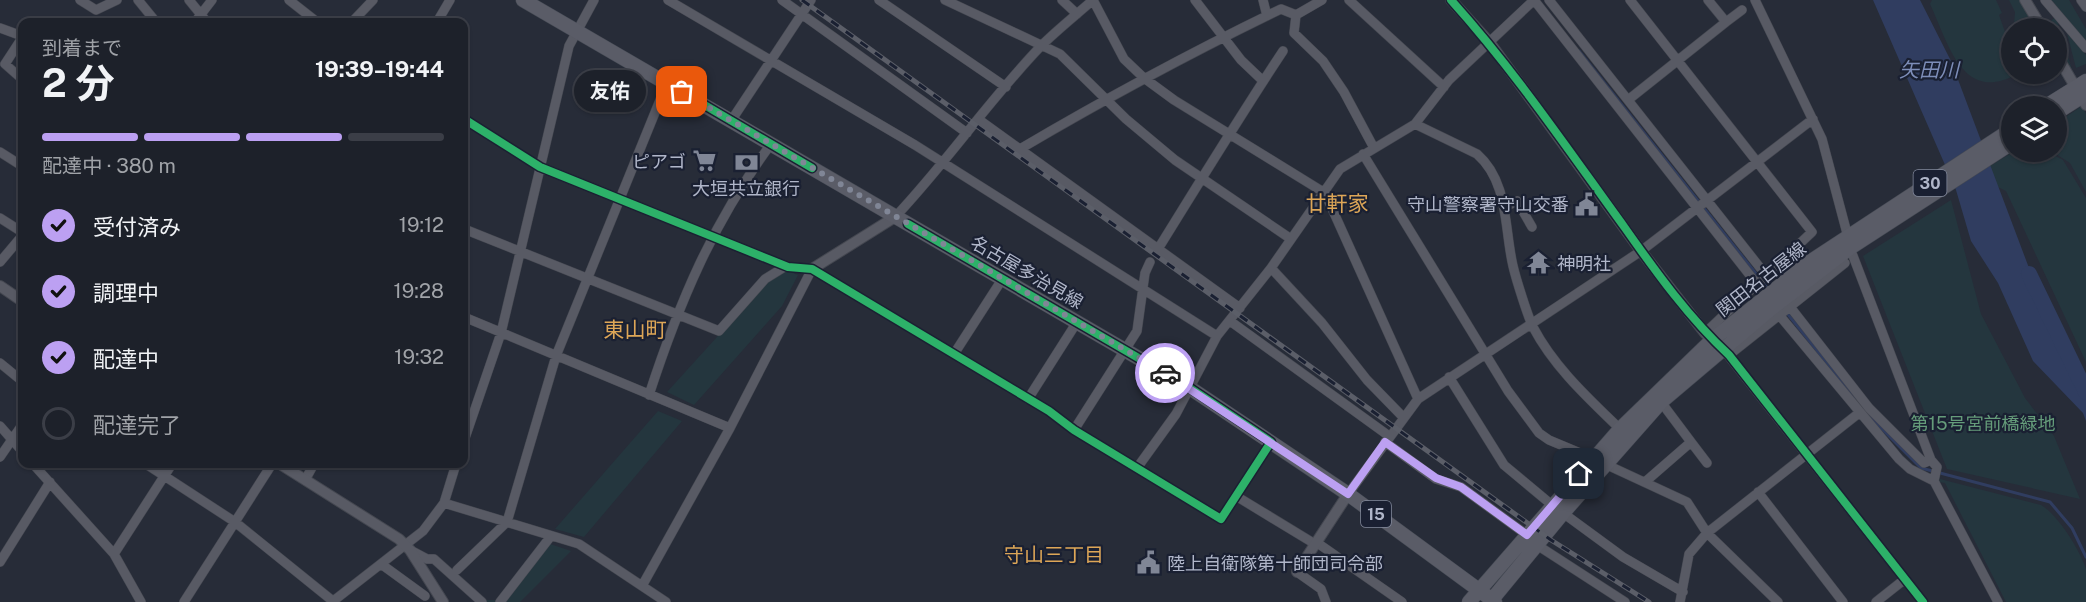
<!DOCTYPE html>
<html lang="ja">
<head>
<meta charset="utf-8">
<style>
  :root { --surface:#1d212a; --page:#2a2e36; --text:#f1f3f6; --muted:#a0a3a8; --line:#3b3e47; --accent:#bca0f2 }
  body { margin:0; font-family:"Public Sans","Noto Sans JP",sans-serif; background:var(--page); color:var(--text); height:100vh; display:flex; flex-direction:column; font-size:22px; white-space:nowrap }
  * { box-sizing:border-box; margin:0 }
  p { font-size:20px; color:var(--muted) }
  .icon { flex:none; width:33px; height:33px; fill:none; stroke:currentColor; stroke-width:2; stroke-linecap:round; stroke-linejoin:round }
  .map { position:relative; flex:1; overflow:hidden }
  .sheet { position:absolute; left:18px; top:18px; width:450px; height:450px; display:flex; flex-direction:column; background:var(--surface); border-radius:12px; box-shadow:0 2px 4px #0004,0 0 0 2px var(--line) }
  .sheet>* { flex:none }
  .tools { position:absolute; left:2001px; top:18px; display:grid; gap:12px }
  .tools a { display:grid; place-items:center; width:66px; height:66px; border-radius:50%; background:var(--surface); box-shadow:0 2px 4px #0004,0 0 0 2px var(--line); font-size:30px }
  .pin { position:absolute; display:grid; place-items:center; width:51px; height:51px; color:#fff; margin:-26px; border-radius:12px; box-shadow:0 3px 9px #0006 }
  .courier { position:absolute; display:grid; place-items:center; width:60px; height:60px; margin:-30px; border:4px solid #bca0f2; border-radius:50%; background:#fff; color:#222; box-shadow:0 2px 8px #0007 }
  .bubble { position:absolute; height:42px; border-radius:21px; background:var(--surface); box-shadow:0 2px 4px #0004,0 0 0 2px var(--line); font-size:20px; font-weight:700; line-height:42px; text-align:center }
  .overview em { font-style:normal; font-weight:700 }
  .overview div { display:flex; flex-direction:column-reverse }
  .overview { display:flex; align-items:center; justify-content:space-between; height:102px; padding:0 24px }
  h1 { font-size:39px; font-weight:700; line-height:45px }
  .bar { display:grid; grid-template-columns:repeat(4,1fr); gap:9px 6px; align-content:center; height:72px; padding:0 24px }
  .bar i { height:8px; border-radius:4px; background:var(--line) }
  .bar .current { background:var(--accent) }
  .bar p { grid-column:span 4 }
  ol { padding:0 24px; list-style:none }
  li { display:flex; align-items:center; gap:18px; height:66px }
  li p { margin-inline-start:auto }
  li .icon { padding:6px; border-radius:50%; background:var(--accent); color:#111; stroke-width:4 }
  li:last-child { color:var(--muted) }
  li i { width:33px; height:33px; border:3px solid var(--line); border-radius:50% }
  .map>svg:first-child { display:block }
</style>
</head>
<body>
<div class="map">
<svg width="2086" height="602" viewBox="0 0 2086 602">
  <rect width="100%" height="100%" fill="#272c38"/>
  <!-- green -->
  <path fill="#24363e" d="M1932,0H1996L2002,13L1999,15L2011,49L2012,74H2017C1962,105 1948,42 1930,4Z
    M2009,0H2020L2037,28H2016L2014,24L2015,12Z
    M2050,0H2069L2086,29V41Z
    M2056,17L2072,70L2057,44L2056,28H2047L2045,25Z
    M2067,33L2086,55V64L2076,68Z
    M2082,106L2086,114V192L2070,163L2053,152H2056L2057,123Z
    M2013,152H2048L2063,160L2086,198V362L2006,191L1998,187L1987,168Z
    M1951,200L1981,314L2025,398L2054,436L2080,499L1947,469L1863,256Z
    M785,270L798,275L782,306L694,405L667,392L767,282Z
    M658,411L682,421L584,537L555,529Z
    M1940,479L2041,505C2058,515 2080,550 2086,569C2086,579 2086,592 2086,602H2006L1945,483L1939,482Z
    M541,541L571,551L520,602H483L486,600H500Z"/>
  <!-- water -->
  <path fill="#303d60" d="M1873,0H1920L1951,61L2055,337L2086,384V421L2083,413L2033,361L1998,283L1971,241L1956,190Z"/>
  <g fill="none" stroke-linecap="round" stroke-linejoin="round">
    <!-- stream -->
    <path stroke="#303d60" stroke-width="3" d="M1579,51L1769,290
      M1786,312L1873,420L1921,468L2050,502L2072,528L2086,557"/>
    <!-- river -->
    <path stroke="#303d60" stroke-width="16" d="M2029,274L2086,392"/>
    <defs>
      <path id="minor" d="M80,0L96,10L117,0
        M138,0L156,22
        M189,0L207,22
        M289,0L317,22
        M668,0L915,145L1217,336
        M782,0L967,133
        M879,0L1006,87
        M945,0L1060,54L1126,119L1175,160L1291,239
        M1062,0L1077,14
        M1093,0L1124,59L1144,78L1174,100L1325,193L1418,399
        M1195,0L1241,60L1262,80
        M1263,0L1267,16
        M1322,0L1296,15L1294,33L1323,61L1344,92L1374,148
        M1349,0L1444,87
        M1534,0L1756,283
        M1549,0L1765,274
        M1630,0L1812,232L1705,333
        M1755,0L1822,139L1848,237
        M2045,0L2086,48
        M2081,0L2086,7
        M195,22L212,0
        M352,22L373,0
        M437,22L450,0
        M1726,22L1742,10
        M0,28L22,36
        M22,38L5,64L22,79
        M1628,100L1726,22L1708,0
        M464,119L540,167L788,267L812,269L1049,411L1074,430L1221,519L1271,442
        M978,119L1240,308
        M731,121L811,0
        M1415,124L1477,154C1509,182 1504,228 1513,266C1516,279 1528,317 1533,327C1554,367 1588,398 1620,429
        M1020,149C1105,99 1192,52 1281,9L1296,15
        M0,152L22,166
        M1363,154L1508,391L1539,433L1549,440L1592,458
        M1505,207L1517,201L1532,227
        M895,217C947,162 989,100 1041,46C1057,30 1076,15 1093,0
        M0,218L22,232
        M464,229L719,331L765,279L786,266
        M1850,248L1931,460L1937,467L1934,481
        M1158,249C1199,183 1240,116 1283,51
        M0,262L22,236
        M1271,268L1322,323L1367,380L1403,417
        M1791,308L1869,408L1924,463L1931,460
        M1780,316L1899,459L1910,469L1934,481L1998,602
        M464,317L730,428
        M1230,321L1389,436
        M1723,349L1923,602
        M954,354L1003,278
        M1729,355L1845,263
        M0,363L22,381
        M1449,377L1504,465L1552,505
        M649,395C679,303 713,222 771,144
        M1028,399L1077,322
        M0,426L22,451
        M1074,430L1137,331L1145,273L1150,262
        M464,441L501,333L569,46L594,0
        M1385,442L1436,479L1461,487L1527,535
        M1691,442L1707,463
        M0,457L22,425
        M33,464L114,554L141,602
        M146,464L235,522L334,602
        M1605,464L1687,502L1707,533L1778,602
        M1137,468L1176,414L1217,336L1271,268L1340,169L1415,124L1449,80L1534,0
        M305,480L314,464
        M1645,482L1691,442L1661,402
        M1758,492L1843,602
        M1348,494L1418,399L1641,251L1813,119
        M1236,496L1315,544
        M444,503L579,544L666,602
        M1563,513L1623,557L1683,592
        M1316,542L1402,602
        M1537,545L1625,602
        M410,550L427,559H434L482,602
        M114,554L172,464
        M0,562L50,482
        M381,564L425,596
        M457,570L507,522L556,356L667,83
        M1297,572L1321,589L1326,602
        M642,586L730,428L812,269
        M184,602L272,464
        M332,602L423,531L444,503L456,464
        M500,602L551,536
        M1680,602L1689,554L1707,533L1859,413
        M1876,602L1905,579"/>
      <path id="tertiary" d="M1451,0L1490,43L1641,251L1705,333L1716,344
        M2025,0L2042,28
        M2056,54L2086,105
        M812,269L895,217
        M0,286L22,301
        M280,464L399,539L410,550L443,602
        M1297,572L1348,494"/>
      <path id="primary" d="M523,0L1190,388L1348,494L1495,602
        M2046,106L2086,81
        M2056,113L2086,94
        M1469,602L1620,429L1712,340L1808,263L2012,129
        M1490,602L1563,513L1661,402L1772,308L1850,248L2012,143"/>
    </defs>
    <!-- minor casing -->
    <use href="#minor" stroke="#444750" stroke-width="10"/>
    <!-- tertiary casing -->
    <use href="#tertiary" stroke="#444750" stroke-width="12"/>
    <!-- primary casing -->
    <use href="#primary" stroke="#444953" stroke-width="15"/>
    <!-- minor -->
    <use href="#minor" stroke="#585a64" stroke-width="9"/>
    <!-- tertiary -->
    <use href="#tertiary" stroke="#585a64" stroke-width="10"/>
    <!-- primary -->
    <use href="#primary" stroke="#5a5c67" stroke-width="14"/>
    <defs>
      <path id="rail" d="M802,0L1551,540L1649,602"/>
    </defs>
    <!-- rail casing -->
    <use href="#rail" stroke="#5b5e68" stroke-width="5"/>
    <!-- rail -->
    <use href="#rail" stroke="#1a2032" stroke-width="3" stroke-dasharray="9" stroke-linecap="butt"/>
    <defs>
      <path id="cycleway" d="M1451,0C1515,71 1569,151 1625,228C1656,272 1689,318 1729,355L1923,602
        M667,83L812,168
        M464,119L540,167L788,267L812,269L1049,411L1074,430L1221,519L1271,442L1190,388L908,224"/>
    </defs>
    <!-- cycleway casing -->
    <use href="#cycleway" stroke="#1a2032" stroke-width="11"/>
    <!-- cycleway -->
    <use href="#cycleway" stroke="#2db169" stroke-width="8"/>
  </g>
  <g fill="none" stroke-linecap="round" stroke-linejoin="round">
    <!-- done -->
    <path stroke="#808696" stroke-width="6" stroke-dasharray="0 10.8" d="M682,92L1165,373"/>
    <!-- route -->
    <path stroke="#bca0f2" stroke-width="8" d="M1165,373L1348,494L1385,442L1436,478L1461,487L1527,535L1579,474"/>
  </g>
  <!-- icons -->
  <defs>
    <symbol id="supermarket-bare" viewBox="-9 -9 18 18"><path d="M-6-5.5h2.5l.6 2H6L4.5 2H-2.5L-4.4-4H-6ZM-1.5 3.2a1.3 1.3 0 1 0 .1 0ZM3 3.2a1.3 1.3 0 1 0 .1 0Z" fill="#808696" stroke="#1a2032" stroke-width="2.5" paint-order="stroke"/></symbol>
    <symbol id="bank-bare" viewBox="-9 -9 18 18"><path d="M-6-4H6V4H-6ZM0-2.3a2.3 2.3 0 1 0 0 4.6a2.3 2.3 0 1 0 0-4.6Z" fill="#808696" stroke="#1a2032" stroke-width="2.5" paint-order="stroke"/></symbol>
    <symbol id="civic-bare" viewBox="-9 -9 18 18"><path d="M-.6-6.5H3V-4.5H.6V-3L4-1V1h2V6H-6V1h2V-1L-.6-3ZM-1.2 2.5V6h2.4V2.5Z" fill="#808696" stroke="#1a2032" stroke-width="2.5" paint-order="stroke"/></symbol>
    <symbol id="temple-bare" viewBox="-9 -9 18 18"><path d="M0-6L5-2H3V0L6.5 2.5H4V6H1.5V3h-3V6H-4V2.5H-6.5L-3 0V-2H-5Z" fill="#808696" stroke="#1a2032" stroke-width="2.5" paint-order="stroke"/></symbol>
  </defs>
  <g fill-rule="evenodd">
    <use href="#supermarket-bare" x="688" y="144" width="33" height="33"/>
    <use href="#bank-bare" x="730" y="146" width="33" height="33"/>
    <use href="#civic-bare" x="1570" y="188" width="33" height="33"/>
    <use href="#temple-bare" x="1522" y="246" width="33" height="33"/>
    <use href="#civic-bare" x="1132" y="546" width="33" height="33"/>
  </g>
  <g text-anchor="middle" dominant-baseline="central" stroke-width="4.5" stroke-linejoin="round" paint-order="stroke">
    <!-- shield labels -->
    <g fill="#1a2032" stroke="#83899c" stroke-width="1.5">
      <rect x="1913.5" y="170" width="33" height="26" rx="4.5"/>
      <rect x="1361" y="501" width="30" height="26" rx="4.5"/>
    </g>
    <g font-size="16" font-weight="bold" fill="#b0b6c9">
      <text x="1930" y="183">30</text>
      <text x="1376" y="514">15</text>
    </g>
    <!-- poi labels -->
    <g font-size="18" fill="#b0b6c9" stroke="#1a2032" text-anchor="end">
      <text x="686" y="161">ピアゴ</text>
      <text x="746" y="188" text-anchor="middle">大垣共立銀行</text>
      <text x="1569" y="204">守山警察署守山交番</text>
      <text x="1557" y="263" text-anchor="start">神明社</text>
      <text x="1167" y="563" text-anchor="start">陸上自衛隊第十師団司令部</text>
    </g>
    <!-- street labels -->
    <g font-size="18" fill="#b0b6c9" stroke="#1a2032">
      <text transform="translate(1027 272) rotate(30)">名古屋多治見線</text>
      <text transform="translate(1761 279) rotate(-38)">関田名古屋線</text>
    </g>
    <!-- park labels -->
    <g font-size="18" fill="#659c7a" stroke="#1a2032">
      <text x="1983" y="423">第15号宮前橋緑地</text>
    </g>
    <!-- water labels -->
    <g font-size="20" font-style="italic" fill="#7d8db8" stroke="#1a2032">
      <text x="1929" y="70">矢田川</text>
    </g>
    <!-- neighbourhood labels -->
    <g font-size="20" fill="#dda657" stroke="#1a2032">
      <text x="1054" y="555">守山三丁目</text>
    </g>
    <!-- quarter labels -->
    <g font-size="21" fill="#dda657" stroke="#1a2032">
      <text x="1337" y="203">廿軒家</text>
      <text x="635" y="329">東山町</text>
    </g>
  </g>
</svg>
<div class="tools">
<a><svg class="icon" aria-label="locate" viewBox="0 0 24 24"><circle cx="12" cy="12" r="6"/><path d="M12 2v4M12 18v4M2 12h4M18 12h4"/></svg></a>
<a><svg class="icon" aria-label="layers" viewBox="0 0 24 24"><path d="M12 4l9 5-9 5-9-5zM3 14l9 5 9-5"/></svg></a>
</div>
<div class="pin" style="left:682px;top:92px;background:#ea580c"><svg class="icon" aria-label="bag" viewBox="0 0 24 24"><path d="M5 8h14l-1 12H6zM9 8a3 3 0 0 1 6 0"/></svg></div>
<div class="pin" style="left:1579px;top:474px;background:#1f2937"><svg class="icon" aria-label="home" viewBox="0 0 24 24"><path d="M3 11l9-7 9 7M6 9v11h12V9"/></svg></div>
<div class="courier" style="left:1165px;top:373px"><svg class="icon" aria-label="car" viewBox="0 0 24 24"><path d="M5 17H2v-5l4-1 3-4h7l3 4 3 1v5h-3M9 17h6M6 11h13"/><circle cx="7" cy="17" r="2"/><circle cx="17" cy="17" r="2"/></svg></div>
<div class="bubble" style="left:574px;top:70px;width:72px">友佑</div>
<section class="sheet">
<div class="overview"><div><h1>2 分</h1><p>到着まで</p></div><em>19:39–19:44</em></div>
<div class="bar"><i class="current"></i><i class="current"></i><i class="current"></i><i></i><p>配達中 · 380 m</p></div>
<ol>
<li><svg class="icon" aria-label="check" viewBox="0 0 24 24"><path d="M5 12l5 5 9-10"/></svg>受付済み<p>19:12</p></li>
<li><svg class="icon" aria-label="check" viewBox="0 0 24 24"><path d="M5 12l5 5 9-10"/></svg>調理中<p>19:28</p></li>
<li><svg class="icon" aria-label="check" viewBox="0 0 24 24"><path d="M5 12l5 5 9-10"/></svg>配達中<p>19:32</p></li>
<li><i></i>配達完了</li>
</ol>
</section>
</div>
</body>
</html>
